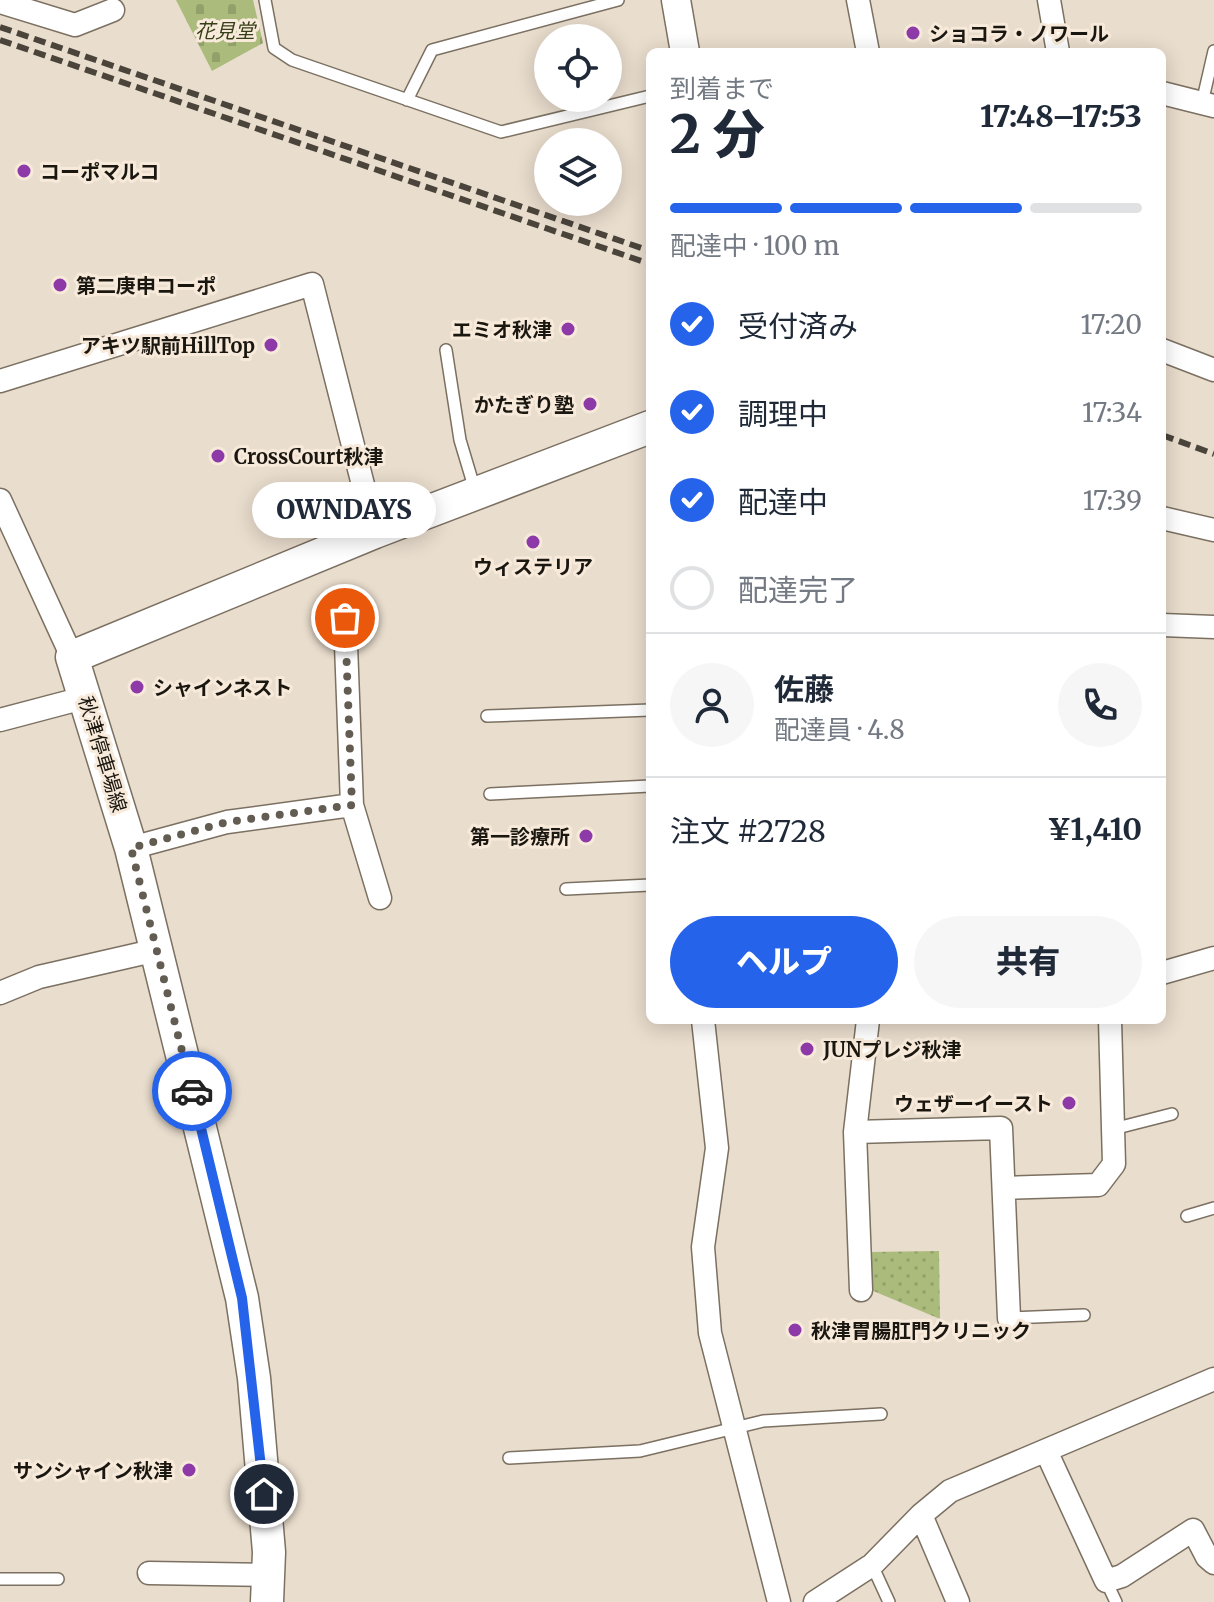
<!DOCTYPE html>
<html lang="ja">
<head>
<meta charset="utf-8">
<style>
  :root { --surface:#fff; --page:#f6f6f7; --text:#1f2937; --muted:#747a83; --line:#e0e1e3; --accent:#2563eb }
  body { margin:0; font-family:Merriweather,"Noto Sans JP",serif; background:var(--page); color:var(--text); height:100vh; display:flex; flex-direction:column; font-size:30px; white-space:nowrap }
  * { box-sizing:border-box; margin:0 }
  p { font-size:26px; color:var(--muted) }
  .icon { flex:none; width:44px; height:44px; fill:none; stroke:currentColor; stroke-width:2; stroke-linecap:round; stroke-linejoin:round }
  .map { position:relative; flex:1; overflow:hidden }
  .details { position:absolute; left:646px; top:48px; width:520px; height:976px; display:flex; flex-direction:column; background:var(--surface); border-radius:12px; box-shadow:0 4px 20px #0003 }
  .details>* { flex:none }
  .tools { position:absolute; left:534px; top:24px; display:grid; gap:16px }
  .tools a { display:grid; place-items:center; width:88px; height:88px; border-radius:50%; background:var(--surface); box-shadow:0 4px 20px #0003; font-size:40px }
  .pin { position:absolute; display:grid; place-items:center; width:68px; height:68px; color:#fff; margin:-34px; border:4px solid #fff; border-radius:50%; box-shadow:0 2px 8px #0007 }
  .courier { position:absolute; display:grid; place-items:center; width:80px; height:80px; margin:-40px; border:6px solid #2563eb; border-radius:50%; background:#fff; color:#222; box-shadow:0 2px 10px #0007 }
  .bubble { position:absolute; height:56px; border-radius:28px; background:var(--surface); box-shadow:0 4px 20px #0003; font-size:26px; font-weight:800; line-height:56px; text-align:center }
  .head em { font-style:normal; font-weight:800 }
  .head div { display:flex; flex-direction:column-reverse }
  .head { display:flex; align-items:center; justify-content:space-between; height:136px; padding:0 24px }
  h1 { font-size:52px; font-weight:800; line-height:60px }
  .bar { display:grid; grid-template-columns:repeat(4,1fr); gap:12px 8px; align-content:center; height:96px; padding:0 24px }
  .bar i { height:10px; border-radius:6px; background:var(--line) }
  .bar .selected { background:var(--accent) }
  .bar p { grid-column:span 4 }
  .line { display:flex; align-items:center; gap:20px; padding:0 24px; border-top:2px solid var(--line) }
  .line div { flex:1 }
  .round { display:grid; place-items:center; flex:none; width:84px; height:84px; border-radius:42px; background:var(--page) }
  ol { padding:0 24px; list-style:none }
  li { display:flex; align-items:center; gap:24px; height:88px }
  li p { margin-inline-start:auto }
  li .icon { padding:8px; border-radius:50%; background:var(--accent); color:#fff; stroke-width:4 }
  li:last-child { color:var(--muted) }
  li i { width:44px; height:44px; border:4px solid var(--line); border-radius:50% }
  .button { display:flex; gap:16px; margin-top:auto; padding:16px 24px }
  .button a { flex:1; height:92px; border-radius:48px; background:var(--accent); color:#fff; font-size:32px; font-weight:800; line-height:92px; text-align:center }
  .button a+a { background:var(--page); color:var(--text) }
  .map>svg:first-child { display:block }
</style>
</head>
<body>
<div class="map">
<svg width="1214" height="1602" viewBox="0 0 1214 1602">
  <defs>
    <pattern id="cemetery-stones" width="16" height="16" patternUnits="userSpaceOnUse" patternTransform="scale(2)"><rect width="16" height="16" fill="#aabb7b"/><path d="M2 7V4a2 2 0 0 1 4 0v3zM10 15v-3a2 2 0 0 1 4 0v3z" fill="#92a069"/></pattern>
    <pattern id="park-dots" width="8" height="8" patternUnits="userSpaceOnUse" patternTransform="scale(2)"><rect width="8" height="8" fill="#aabb7b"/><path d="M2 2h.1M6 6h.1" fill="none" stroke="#92a069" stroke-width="1.8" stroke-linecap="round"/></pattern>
  </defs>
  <rect width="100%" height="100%" fill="#e9ddcd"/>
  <!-- cemetery -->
  <path fill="url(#cemetery-stones)" d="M176,0H253L263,43L212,71Z"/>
  <!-- park -->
  <path fill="url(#park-dots)" d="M939,1251L940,1319L871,1290L870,1252Z"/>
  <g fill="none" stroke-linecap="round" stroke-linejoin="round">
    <defs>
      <path id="service" d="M265,0L274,48L292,60L501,132L650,96
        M407,100L432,50L618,0
        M1202,103L1214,51
        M446,350L460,440L475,490
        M487,716L650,710
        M490,794L650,786
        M566,889L650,885
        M1113,1129L1172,1114
        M1187,1216L1214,1208
        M1009,1318L1084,1315
        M509,1458L640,1451L763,1421L881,1414
        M872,1565L889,1602
        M0,1579H58
        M1106,1581L1116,1602"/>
      <path id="minor" d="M858,0L868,52
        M1049,0L1058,52
        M0,2L75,25L113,10
        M1162,93L1214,106
        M1162,350L1214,370
        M0,381L312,284L375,532
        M0,500L72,657
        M1162,518L1214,530
        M1162,625L1214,627
        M0,720L87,697
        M352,805L380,898
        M131,848L227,822L352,805L345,618
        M1162,973L1214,958
        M0,993L39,977L157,950
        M703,1020L717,1148L703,1247L710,1333L779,1602
        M855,1132L1001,1128L1009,1318
        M1004,1188L1098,1185L1114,1164L1110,1020
        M861,1290L855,1132L868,1020
        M1047,1453L1106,1581L1122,1576L1193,1530L1207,1557L1214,1563
        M921,1515L958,1602
        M149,1573L267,1575
        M815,1602L872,1565L921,1515L950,1491L1214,1379"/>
      <path id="tertiary" d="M676,0L685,52"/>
      <path id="secondary" d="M267,1602L269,1552L254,1378L242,1298L131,848L72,657L375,532L650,427"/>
    </defs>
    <!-- service casing -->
    <use href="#service" stroke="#7b7061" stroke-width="14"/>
    <!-- minor casing -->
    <use href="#minor" stroke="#7b7061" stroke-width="25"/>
    <!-- tertiary casing -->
    <use href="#tertiary" stroke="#7b7061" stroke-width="31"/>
    <!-- secondary casing -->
    <use href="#secondary" stroke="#7b7061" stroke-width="35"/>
    <!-- service -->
    <use href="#service" stroke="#fff" stroke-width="11"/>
    <!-- minor -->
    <use href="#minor" stroke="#fff" stroke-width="22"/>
    <!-- tertiary -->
    <use href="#tertiary" stroke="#fff" stroke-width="28"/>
    <!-- secondary -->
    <use href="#secondary" stroke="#fff" stroke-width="32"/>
    <!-- rail -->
    <path stroke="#4a443b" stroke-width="6" stroke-dasharray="12 6" stroke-linecap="butt" d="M0,27L650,251
      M0,40L650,264
      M1162,435L1214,454"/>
  </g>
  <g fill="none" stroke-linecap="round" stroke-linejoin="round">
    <!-- done -->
    <path stroke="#625c52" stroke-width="8" stroke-dasharray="0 14.4" d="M192,1091L131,848L227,822L352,805L345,618"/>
    <!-- route -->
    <path stroke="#2563eb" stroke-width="10" d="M192,1091L242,1298L264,1494"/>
  </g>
  <!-- markers -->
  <g fill="#8d3aa8" stroke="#f7eada" stroke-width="3">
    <circle cx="913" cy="33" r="8"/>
    <circle cx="24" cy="171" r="8"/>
    <circle cx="60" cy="285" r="8"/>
    <circle cx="568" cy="329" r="8"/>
    <circle cx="271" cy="345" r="8"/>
    <circle cx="590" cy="404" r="8"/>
    <circle cx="218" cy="456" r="8"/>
    <circle cx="533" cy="542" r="8"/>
    <circle cx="137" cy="687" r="8"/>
    <circle cx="586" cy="836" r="8"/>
    <circle cx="807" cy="1049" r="8"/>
    <circle cx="1069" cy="1103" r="8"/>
    <circle cx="795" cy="1330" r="8"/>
    <circle cx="189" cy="1470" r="8"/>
  </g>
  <g text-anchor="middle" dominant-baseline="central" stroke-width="6" stroke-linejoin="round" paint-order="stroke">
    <!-- park labels -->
    <g font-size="20" font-style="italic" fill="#353e16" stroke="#f7eada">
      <text x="225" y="30">花見堂</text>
    </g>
    <!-- poi labels -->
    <g font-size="20" font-weight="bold" fill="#1a1610" stroke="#f7eada" text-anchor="start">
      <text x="929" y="33">ショコラ・ノワール</text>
      <text x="40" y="171">コーポマルコ</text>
      <text x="76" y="285">第二庚申コーポ</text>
      <text x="552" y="329" text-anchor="end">エミオ秋津</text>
      <text x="255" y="345" text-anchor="end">アキツ駅前HillTop</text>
      <text x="574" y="404" text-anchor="end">かたぎり塾</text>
      <text x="234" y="456">CrossCourt秋津</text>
      <text x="533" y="566" text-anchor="middle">ウィステリア</text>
      <text x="153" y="687">シャインネスト</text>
      <text x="570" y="836" text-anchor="end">第一診療所</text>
      <text x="823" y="1049">JUNプレジ秋津</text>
      <text x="1053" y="1103" text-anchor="end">ウェザーイースト</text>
      <text x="811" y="1330">秋津胃腸肛門クリニック</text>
      <text x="173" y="1470" text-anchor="end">サンシャイン秋津</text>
    </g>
    <!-- street labels -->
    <g font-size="20" fill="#1a1610" stroke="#f7eada">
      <text transform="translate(103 754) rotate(73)">秋津停車場線</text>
    </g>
  </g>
</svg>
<div class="tools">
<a><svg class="icon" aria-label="locate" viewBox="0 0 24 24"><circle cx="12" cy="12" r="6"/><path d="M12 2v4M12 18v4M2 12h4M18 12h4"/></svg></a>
<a><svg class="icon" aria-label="layers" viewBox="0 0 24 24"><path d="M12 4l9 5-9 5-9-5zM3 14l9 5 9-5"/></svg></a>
</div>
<div class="pin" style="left:345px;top:618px;background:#ea580c"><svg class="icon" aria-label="bag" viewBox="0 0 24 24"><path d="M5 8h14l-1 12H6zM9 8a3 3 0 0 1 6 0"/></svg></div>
<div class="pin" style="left:264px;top:1494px;background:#1f2937"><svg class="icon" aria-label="home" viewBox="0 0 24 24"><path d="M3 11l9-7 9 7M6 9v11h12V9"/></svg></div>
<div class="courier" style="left:192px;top:1091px"><svg class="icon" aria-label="car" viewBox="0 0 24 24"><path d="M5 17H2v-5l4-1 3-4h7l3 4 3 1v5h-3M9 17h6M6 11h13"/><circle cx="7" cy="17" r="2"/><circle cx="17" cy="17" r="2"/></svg></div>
<div class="bubble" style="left:252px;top:482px;width:184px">OWNDAYS</div>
<section class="details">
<div class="head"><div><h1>2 分</h1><p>到着まで</p></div><em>17:48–17:53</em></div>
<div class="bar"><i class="selected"></i><i class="selected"></i><i class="selected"></i><i></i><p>配達中 · 100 m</p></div>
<ol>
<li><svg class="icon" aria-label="check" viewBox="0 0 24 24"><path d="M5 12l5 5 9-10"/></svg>受付済み<p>17:20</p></li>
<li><svg class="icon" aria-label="check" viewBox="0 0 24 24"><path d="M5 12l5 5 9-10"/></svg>調理中<p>17:34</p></li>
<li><svg class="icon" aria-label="check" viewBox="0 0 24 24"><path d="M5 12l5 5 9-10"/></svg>配達中<p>17:39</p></li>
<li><i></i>配達完了</li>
</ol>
<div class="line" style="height:144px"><a class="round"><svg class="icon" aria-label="person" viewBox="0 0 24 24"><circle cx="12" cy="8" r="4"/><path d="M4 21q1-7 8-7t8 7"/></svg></a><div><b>佐藤</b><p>配達員 · 4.8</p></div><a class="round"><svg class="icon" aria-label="phone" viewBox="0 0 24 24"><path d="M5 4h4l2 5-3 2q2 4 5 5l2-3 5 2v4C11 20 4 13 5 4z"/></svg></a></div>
<div class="line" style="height:104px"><div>注文 #2728</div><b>¥1,410</b></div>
<div class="button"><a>ヘルプ</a><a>共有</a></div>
</section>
</div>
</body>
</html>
